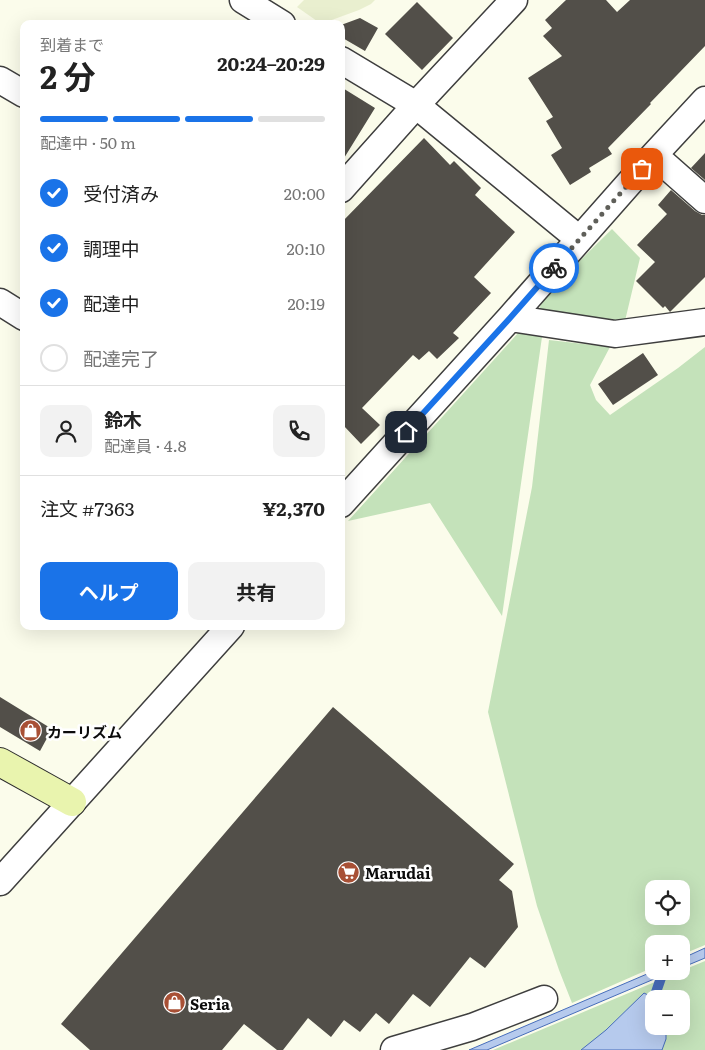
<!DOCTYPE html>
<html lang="ja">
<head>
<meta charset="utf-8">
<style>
  :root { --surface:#fff; --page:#f2f2f2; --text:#222; --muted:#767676; --line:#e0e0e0; --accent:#1a73e8 }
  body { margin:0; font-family:Literata,"Noto Sans JP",serif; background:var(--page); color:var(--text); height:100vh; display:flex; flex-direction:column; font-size:19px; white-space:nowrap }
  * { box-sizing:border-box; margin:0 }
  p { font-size:16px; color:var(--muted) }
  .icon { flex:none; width:28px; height:28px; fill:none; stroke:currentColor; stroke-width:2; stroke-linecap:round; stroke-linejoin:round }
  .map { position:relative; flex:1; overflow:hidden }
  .drawer { position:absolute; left:20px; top:20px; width:325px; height:610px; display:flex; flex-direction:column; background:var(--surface); border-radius:10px; box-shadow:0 5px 20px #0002 }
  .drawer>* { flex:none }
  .tools { position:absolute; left:645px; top:880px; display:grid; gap:10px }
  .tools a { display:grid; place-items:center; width:45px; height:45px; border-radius:10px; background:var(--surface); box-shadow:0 5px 20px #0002; font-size:25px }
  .pin { position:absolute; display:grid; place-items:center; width:42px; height:42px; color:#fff; margin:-21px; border-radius:10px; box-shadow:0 2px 8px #0006 }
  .courier { position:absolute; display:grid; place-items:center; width:50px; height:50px; margin:-25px; border:4px solid #1a73e8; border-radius:50%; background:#fff; color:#222; box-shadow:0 1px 6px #0007 }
  .overview em { font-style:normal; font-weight:700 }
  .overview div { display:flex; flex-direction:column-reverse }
  .overview { display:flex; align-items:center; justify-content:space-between; height:85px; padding:0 20px }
  h1 { font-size:32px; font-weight:700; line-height:38px }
  .bar { display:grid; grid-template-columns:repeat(4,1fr); gap:8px 5px; align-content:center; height:60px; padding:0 20px }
  .bar i { height:6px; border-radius:4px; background:var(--line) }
  .bar .on { background:var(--accent) }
  .bar p { grid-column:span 4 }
  .line { display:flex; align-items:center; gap:12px; padding:0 20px; border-top:1px solid var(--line) }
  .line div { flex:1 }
  .round { display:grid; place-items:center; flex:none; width:52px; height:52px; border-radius:10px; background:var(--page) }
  ol { padding:0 20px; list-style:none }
  li { display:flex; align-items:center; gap:15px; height:55px }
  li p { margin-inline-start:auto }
  li .icon { padding:5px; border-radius:50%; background:var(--accent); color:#fff; stroke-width:4 }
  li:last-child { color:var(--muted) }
  li i { width:28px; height:28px; border:2px solid var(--line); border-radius:50% }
  .cta { display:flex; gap:10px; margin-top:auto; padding:10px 20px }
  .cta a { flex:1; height:58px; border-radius:10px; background:var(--accent); color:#fff; font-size:20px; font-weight:700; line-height:58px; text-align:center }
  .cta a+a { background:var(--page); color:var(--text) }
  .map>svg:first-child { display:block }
</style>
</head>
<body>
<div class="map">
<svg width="705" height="1050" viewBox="0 0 705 1050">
  <rect width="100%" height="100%" fill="#fbfceb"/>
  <!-- farmland -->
  <path fill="#e9efcf" d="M304,0H375L371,4L359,10L329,21H317L297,7Z"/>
  <!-- green -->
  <path fill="#c4e2ba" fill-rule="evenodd" d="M612,229L640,258L624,325L548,317L540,308L541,299Z
    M538,329L542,337L502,616L430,503L348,521L519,332Z
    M549,340L610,347L590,385L596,400L610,415L678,368L705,347V945L681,955V944H654V967L572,1003L559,970L537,906L488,712L532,487ZM654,889H681V916H654Z
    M705,961V1050H493L681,971ZM654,999H681V1026H654Z"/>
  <!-- water -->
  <path fill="#b6caed" stroke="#476dbb" d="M705,948V958L681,968V959Z
    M654,971H673L487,1050H469Z
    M644,993L656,999H654V1026H666V1039L662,1050H581L606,1030Z"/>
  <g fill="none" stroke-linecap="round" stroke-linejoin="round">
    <!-- stream -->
    <path stroke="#476dbb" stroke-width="10" d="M654,998L663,972"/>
  </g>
  <!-- building -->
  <path fill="#524f49" d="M566,0H606L617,12L630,0H705V46L650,103L651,104L608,148L612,154L589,168L591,172L570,185L551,155L562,148L546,121L553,117L528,78L562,56L543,36L552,28L545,20Z
    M417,2L453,38L422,70L385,34Z
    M360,18L378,28L365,51L341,37V25Z
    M341,87L375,108L341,163Z
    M424,138L450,165L454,161L481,188L475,195L515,232L474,277L491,293L453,333L459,338L437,359L429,351L419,360L413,355L362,408L380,425L361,444L344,426L341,429V223Z
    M705,153V180L691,168Z
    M671,190L695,211L702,215H705V277L670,312L665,306L663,308L636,281L655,262L637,245L667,214L658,205Z
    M643,353L658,375L613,405L598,384Z
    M0,697L52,729L40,751L0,727Z
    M333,707L514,864L499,880L512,891L518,927L485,968L470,957L430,1007L413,994L389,1024L376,1013L360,1032L344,1020L331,1037L308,1018L283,1050H277L244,1024L222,1050H90L61,1024Z"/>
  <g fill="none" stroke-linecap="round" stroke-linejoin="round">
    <defs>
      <path id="street" d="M243,0L282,24
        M341,60L416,105L579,239
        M0,80L24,94
        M654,155L705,200
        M341,189L416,105L514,0
        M0,302L24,317
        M510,318L615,334L705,322
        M341,504L510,318L654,155L705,100
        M0,882L231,626
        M394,1050L472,1027L544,999"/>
      <path id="secondary" d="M0,762L72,802"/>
    </defs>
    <!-- street casing -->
    <use href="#street" stroke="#3e3e3e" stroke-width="29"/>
    <!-- secondary casing -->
    <use href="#secondary" stroke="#2d2d2d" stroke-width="30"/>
    <!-- street -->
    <use href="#street" stroke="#fff" stroke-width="26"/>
    <!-- secondary -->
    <use href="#secondary" stroke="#e9f4ae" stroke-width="28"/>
  </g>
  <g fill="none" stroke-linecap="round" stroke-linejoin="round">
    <!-- done -->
    <path stroke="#5f5f59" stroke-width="5" stroke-dasharray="0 9" d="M554,268L642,169"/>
    <!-- route -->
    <path stroke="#1a73e8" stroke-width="6" d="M406,432L510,318L554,268"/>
  </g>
  <!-- icons -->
  <defs>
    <symbol id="shop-disc" viewBox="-11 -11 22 22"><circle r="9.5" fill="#a85035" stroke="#fff"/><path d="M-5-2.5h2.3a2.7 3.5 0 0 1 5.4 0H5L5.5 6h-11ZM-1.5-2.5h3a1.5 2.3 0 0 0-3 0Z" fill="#fff"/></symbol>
    <symbol id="supermarket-disc" viewBox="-11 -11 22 22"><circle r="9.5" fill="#a85035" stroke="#fff"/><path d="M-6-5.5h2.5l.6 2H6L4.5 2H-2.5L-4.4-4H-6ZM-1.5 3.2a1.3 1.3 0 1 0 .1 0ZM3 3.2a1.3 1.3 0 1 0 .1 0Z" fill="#fff"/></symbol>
  </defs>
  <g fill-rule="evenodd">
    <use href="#shop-disc" x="18" y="718" width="25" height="25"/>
    <use href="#supermarket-disc" x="336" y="860" width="25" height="25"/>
    <use href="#shop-disc" x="162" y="990" width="25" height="25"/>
  </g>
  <g text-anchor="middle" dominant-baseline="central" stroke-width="5" stroke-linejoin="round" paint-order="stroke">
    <!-- poi labels -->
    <g font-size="15" font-weight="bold" fill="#0b0b0b" stroke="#fff" text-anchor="start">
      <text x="47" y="731">カーリズム</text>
      <text x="365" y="872">Marudai</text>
      <text x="190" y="1003">Seria</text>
    </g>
  </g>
</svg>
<div class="tools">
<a><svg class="icon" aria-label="locate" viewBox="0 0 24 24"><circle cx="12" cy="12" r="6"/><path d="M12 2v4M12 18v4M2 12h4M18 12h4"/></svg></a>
<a>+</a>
<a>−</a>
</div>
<div class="pin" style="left:642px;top:169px;background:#ea580c"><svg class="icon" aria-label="bag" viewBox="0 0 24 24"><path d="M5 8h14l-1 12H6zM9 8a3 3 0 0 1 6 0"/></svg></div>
<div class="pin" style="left:406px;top:432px;background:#1f2937"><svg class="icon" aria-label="home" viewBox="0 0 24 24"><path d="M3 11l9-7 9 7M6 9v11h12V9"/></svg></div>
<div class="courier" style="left:554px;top:268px"><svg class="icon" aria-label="bike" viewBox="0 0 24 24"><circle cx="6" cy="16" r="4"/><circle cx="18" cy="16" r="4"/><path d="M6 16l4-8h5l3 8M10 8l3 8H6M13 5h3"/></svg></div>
<section class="drawer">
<div class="overview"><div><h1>2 分</h1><p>到着まで</p></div><em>20:24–20:29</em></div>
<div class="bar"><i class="on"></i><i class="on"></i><i class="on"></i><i></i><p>配達中 · 50 m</p></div>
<ol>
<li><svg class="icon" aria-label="check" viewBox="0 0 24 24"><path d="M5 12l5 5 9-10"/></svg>受付済み<p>20:00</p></li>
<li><svg class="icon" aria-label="check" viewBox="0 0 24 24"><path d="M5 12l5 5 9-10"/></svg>調理中<p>20:10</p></li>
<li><svg class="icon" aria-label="check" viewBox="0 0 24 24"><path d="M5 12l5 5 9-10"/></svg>配達中<p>20:19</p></li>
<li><i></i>配達完了</li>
</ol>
<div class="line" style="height:90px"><a class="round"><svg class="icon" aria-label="person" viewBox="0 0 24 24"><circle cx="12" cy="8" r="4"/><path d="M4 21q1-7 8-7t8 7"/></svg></a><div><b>鈴木</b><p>配達員 · 4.8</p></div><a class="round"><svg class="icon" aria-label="phone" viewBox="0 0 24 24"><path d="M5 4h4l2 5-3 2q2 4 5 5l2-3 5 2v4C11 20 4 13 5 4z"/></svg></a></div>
<div class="line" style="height:65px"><div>注文 #7363</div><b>¥2,370</b></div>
<div class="cta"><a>ヘルプ</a><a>共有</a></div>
</section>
</div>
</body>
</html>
